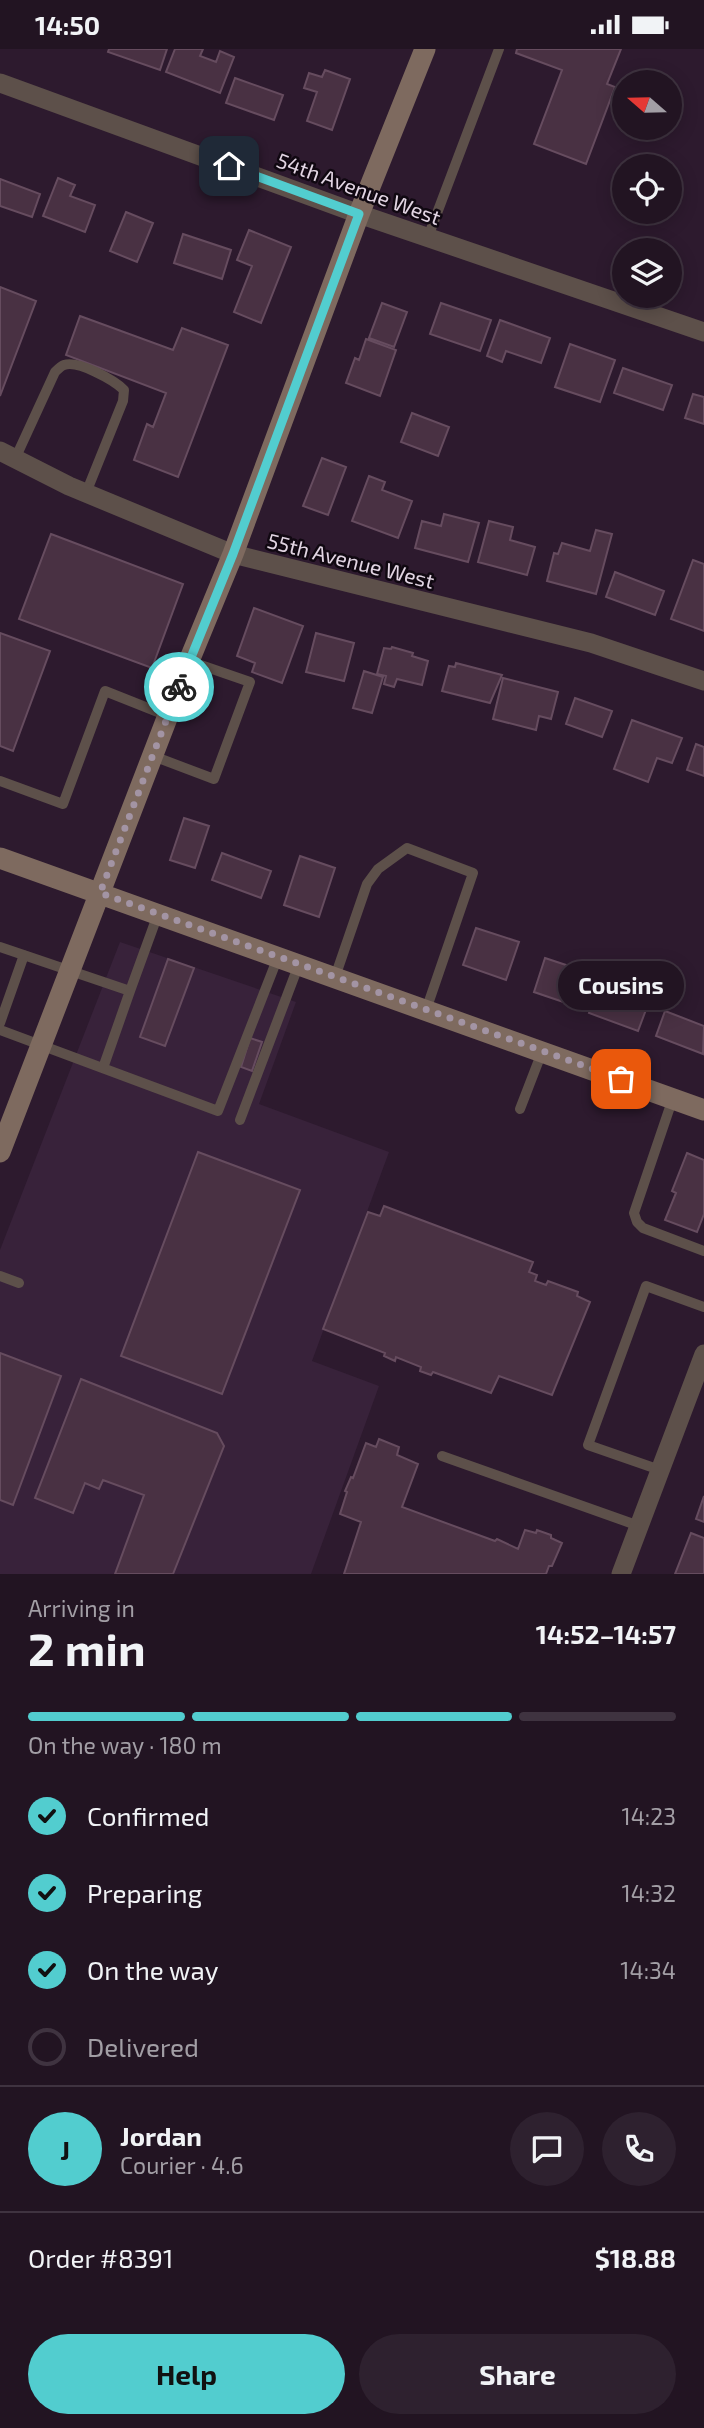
<!DOCTYPE html>
<html lang="en">
<head>
<meta charset="utf-8">
<style>
  :root { --surface:#221422; --page:#2e212f; --text:#f1f3f6; --muted:#a29ea5; --line:#3f3340; --accent:#52cdcf }
  body { margin:0; font-family:"Exo 2",sans-serif; background:var(--page); color:var(--text); height:100vh; display:flex; flex-direction:column; font-size:26px; white-space:nowrap }
  * { box-sizing:border-box; margin:0 }
  p { font-size:23px; color:var(--muted) }
  .icon { flex:none; width:38px; height:38px; fill:none; stroke:currentColor; stroke-width:2; stroke-linecap:round; stroke-linejoin:round }
  .map { position:relative; height:1525px; overflow:hidden }
  .details { display:flex; flex-direction:column; background:var(--surface); flex:1 }
  .details>* { flex:none }
  .needle { width:46px; rotate:290deg }
  .fabs { position:absolute; left:612px; top:21px; display:grid; gap:14px }
  .fabs a { display:grid; place-items:center; width:70px; height:70px; border-radius:50%; background:var(--surface); box-shadow:0 4px 18px #0003,0 0 0 2px var(--line); font-size:35px }
  .pin { position:absolute; display:grid; place-items:center; width:60px; height:60px; color:#fff; margin:-30px; border-radius:14px; box-shadow:0 4px 10px #0006 }
  .courier { position:absolute; display:grid; place-items:center; width:70px; height:70px; margin:-35px; border:5px solid #52cdcf; border-radius:50%; background:#fff; color:#222; box-shadow:0 2px 9px #0007 }
  .bubble { position:absolute; height:49px; border-radius:24px; background:var(--surface); box-shadow:0 4px 18px #0003,0 0 0 2px var(--line); font-size:23px; font-weight:700; line-height:49px; text-align:center }
  .overview em { font-style:normal; font-weight:700 }
  .overview div { display:flex; flex-direction:column-reverse }
  .overview { display:flex; align-items:center; justify-content:space-between; height:119px; padding:0 28px }
  h1 { font-size:46px; font-weight:700; line-height:52px }
  .bar { display:grid; grid-template-columns:repeat(4,1fr); gap:10px 7px; align-content:center; height:84px; padding:0 28px }
  .bar i { height:9px; border-radius:5px; background:var(--line) }
  .bar .on { background:var(--accent) }
  .bar p { grid-column:span 4 }
  .line { display:flex; align-items:center; gap:18px; padding:0 28px; border-top:2px solid var(--line) }
  .line div { flex:1 }
  .round { display:grid; place-items:center; flex:none; width:74px; height:74px; border-radius:37px; background:var(--page) }
  ol { padding:0 28px; list-style:none }
  li { display:flex; align-items:center; gap:21px; height:77px }
  li p { margin-inline-start:auto }
  li .icon { padding:7px; border-radius:50%; background:var(--accent); color:#111; stroke-width:4 }
  li:last-child { color:var(--muted) }
  li i { width:38px; height:38px; border:4px solid var(--line); border-radius:50% }
  .action { display:flex; gap:14px; margin-top:auto; padding:14px 28px }
  .action a { flex:1; height:80px; border-radius:42px; background:var(--accent); color:#111; font-size:28px; font-weight:700; line-height:80px; text-align:center }
  .action a+a { background:var(--page); color:var(--text) }
  .status { display:flex; justify-content:space-between; align-items:center; height:49px; padding:0 35px; background:var(--surface); direction:ltr }
  .status svg { height:19px; fill:currentColor }
  .map>svg:first-child { display:block }
</style>
</head>
<body>
<div class="status"><b>14:50</b><svg viewBox="0 0 49 12"><path d="M0 12V9h3v3zM5 12V6h3v6zM10 12V3h3v9zM15 12V0h3v12zM26 1h20v11H26zM47 4h2v5h-2z"/></svg></div>
<div class="map">
<svg width="704" height="1525" viewBox="0 0 704 1525">
  <rect width="100%" height="100%" fill="#2d1a2e"/>
  <!-- built -->
  <path fill="#38223a" d="M120,893L296,953L259,1055L389,1103L312,1312L379,1337L311,1525H0V1201Z"/>
  <!-- building -->
  <path fill="#493143" stroke="#664c5f" stroke-width="2" d="M109,0H167L160,21L108,3Z
    M175,0H203L200,7L216,13L220,2L234,8L220,44L166,23Z
    M517,0H621L607,35L615,38L586,115L534,95L562,21L516,4Z
    M325,21L350,30L332,81L307,72L317,43L304,39L309,24L322,28Z
    M235,29L283,46L274,71L226,54Z
    M58,129L75,136L70,147L95,156L85,183L43,167Z
    M0,130L40,145L32,168L0,157Z
    M126,163L153,174L137,213L110,202Z
    M249,181L291,198L261,274L234,263L252,217L237,211Z
    M183,185L231,201L222,230L174,214Z
    M0,238L36,252L0,347Z
    M382,254L407,263L394,298L369,289Z
    M441,254L491,271L480,302L430,285Z
    M80,267L173,301L182,279L228,296L178,428L134,411L147,375L153,378L166,344L66,306Z
    M500,271L550,289L541,314L506,302L502,313L487,307Z
    M366,290L396,301L380,347L346,334L355,309L359,311Z
    M570,295L615,311L600,353L555,338Z
    M623,319L672,336L663,361L614,344Z
    M693,345L704,348V375L685,369Z
    M412,364L449,378L438,407L401,393Z
    M322,409L346,418L328,466L303,457Z
    M369,427L385,433L382,441L412,452L398,489L352,472Z
    M444,465L479,474L468,513L415,499L422,472L441,477Z
    M489,472L513,478L510,491L535,498L527,526L478,513Z
    M596,481L612,485L596,545L547,532L554,504L558,505L562,494L590,502Z
    M51,485L183,535L152,619L19,570Z
    M693,511L704,515V582L671,570Z
    M615,523L664,542L655,566L606,548Z
    M254,559L303,577L282,634L252,623L255,614L237,607Z
    M0,584L50,602L13,702L0,697Z
    M316,584L354,594L344,632L306,623Z
    M392,598L413,604L412,607L428,612L422,636L397,630L394,638L384,635L386,627L377,625L384,599L391,600Z
    M456,614L502,626L490,654L442,642L449,617L455,618Z
    M364,622L383,628L372,664L353,659Z
    M503,629L558,643L551,670L539,667L536,681L493,670Z
    M575,649L612,662L602,688L566,675Z
    M632,671L682,689L672,714L657,709L648,733L614,720Z
    M696,695L704,698V727L687,721Z
    M184,769L209,777L195,819L170,811Z
    M222,804L271,822L261,849L212,831Z
    M300,807L335,819L319,868L284,856Z
    M476,879L519,893L506,931L463,916Z
    M545,909L593,925L581,959L534,943Z
    M168,910L194,919L165,997L140,988Z
    M604,924L628,933L622,948L647,958L638,982L589,964Z
    M665,962L704,977L703,1005L656,987Z
    M250,989L262,993L252,1022L241,1018Z
    M198,1103L300,1141L222,1345L121,1307Z
    M687,1104L704,1111V1165L697,1183L665,1171L676,1144L672,1142Z
    M384,1157L533,1213L529,1223L537,1226L535,1232L546,1236L548,1232L578,1243L577,1247L590,1253L552,1346L499,1327L491,1344L433,1323L431,1326L420,1322L421,1318L396,1308L395,1312L384,1307L385,1304L323,1280L368,1163L380,1167Z
    M0,1304L61,1327L13,1456L0,1451Z
    M81,1330L217,1384L224,1397L173,1525H115L144,1446L103,1431L99,1440L85,1434L73,1464L35,1449Z
    M379,1390L399,1398L397,1406L418,1415L402,1458L495,1492L497,1490L518,1500L525,1481L536,1484L537,1481L551,1486V1489L562,1494L552,1517H549L546,1525H344L361,1473L340,1465L347,1443L345,1442L351,1428L353,1429L366,1394L376,1398Z
    M704,1447V1473L696,1470Z
    M691,1484L704,1489V1525H675Z"/>
  <g fill="none" stroke-linecap="round" stroke-linejoin="round">
    <!-- lane -->
    <path stroke="#5d504a" stroke-width="10" d="M428,188L499,0
      M15,410L55,323C58,320 61,317 64,316C78,311 114,331 124,341L123,352L86,444
      M153,707L214,730L250,633L189,612
      M0,732L63,755L105,642L168,667
      M0,898L130,942L103,1019
      M335,928L367,835L378,820L407,799L473,824L426,961
      M130,942L158,865
      M0,974L24,906
      M0,981L218,1062L278,908
      M673,1049L634,1164L637,1173L643,1179L704,1202
      M520,1060L542,1003
      M240,1071L299,915
      M0,1227L19,1234
      M442,1407L639,1477
      M660,1421L588,1396L646,1237L704,1258"/>
    <!-- street -->
    <path stroke="#5d504a" stroke-width="19" d="M0,34L359,165L704,283
      M0,402L69,437L233,505L591,594L704,632
      M621,1525L704,1305"/>
    <!-- secondary -->
    <path stroke="#7e6a5f" stroke-width="21" d="M0,809L704,1061
      M0,1103L189,612L233,505L359,165L425,0"/>
  </g>
  <g fill="none" stroke-linecap="round" stroke-linejoin="round">
    <!-- done -->
    <path stroke="#a394a4" stroke-width="7" stroke-dasharray="0 12.6" d="M179,638L100,844L621,1030"/>
    <!-- route -->
    <path stroke="#52cdcf" stroke-width="9" d="M179,638L233,505L359,165L229,117"/>
  </g>
  <g text-anchor="middle" dominant-baseline="central" stroke-width="5" stroke-linejoin="round" paint-order="stroke">
    <!-- street labels -->
    <g font-size="21" fill="#e2d5e3" stroke="#100811">
      <text transform="translate(359 139) rotate(20)">54th Avenue West</text>
      <text transform="translate(351 511) rotate(14)">55th Avenue West</text>
    </g>
  </g>
</svg>
<div class="fabs">
<a><svg class="needle" viewBox="-14 -14 28 28"><path d="M0-13l5 13h-10z" fill="#e53935"/><path d="M0 13l5-13h-10z" fill="#a29ea5"/></svg></a>
<a><svg class="icon" aria-label="locate" viewBox="0 0 24 24"><circle cx="12" cy="12" r="6"/><path d="M12 2v4M12 18v4M2 12h4M18 12h4"/></svg></a>
<a><svg class="icon" aria-label="layers" viewBox="0 0 24 24"><path d="M12 4l9 5-9 5-9-5zM3 14l9 5 9-5"/></svg></a>
</div>
<div class="pin" style="left:621px;top:1030px;background:#ea580c"><svg class="icon" aria-label="bag" viewBox="0 0 24 24"><path d="M5 8h14l-1 12H6zM9 8a3 3 0 0 1 6 0"/></svg></div>
<div class="pin" style="left:229px;top:117px;background:#1f2937"><svg class="icon" aria-label="home" viewBox="0 0 24 24"><path d="M3 11l9-7 9 7M6 9v11h12V9"/></svg></div>
<div class="courier" style="left:179px;top:638px"><svg class="icon" aria-label="bike" viewBox="0 0 24 24"><circle cx="6" cy="16" r="4"/><circle cx="18" cy="16" r="4"/><path d="M6 16l4-8h5l3 8M10 8l3 8H6M13 5h3"/></svg></div>
<div class="bubble" style="left:558px;top:912px;width:126px">Cousins</div>
</div>
<section class="details">
<div class="overview"><div><h1>2 min</h1><p>Arriving in</p></div><em>14:52–14:57</em></div>
<div class="bar"><i class="on"></i><i class="on"></i><i class="on"></i><i></i><p>On the way · 180 m</p></div>
<ol>
<li><svg class="icon" aria-label="check" viewBox="0 0 24 24"><path d="M5 12l5 5 9-10"/></svg>Confirmed<p>14:23</p></li>
<li><svg class="icon" aria-label="check" viewBox="0 0 24 24"><path d="M5 12l5 5 9-10"/></svg>Preparing<p>14:32</p></li>
<li><svg class="icon" aria-label="check" viewBox="0 0 24 24"><path d="M5 12l5 5 9-10"/></svg>On the way<p>14:34</p></li>
<li><i></i>Delivered</li>
</ol>
<div class="line" style="height:126px"><b class="round" style="background:var(--accent);color:#111">J</b><div><b>Jordan</b><p>Courier · 4.6</p></div><a class="round"><svg class="icon" aria-label="chat" viewBox="0 0 24 24"><path d="M4 5h16v11H9l-5 4z"/></svg></a><a class="round"><svg class="icon" aria-label="phone" viewBox="0 0 24 24"><path d="M5 4h4l2 5-3 2q2 4 5 5l2-3 5 2v4C11 20 4 13 5 4z"/></svg></a></div>
<div class="line" style="height:91px"><div>Order #8391</div><b>$18.88</b></div>
<div class="action"><a>Help</a><a>Share</a></div>
</section>
</body>
</html>
